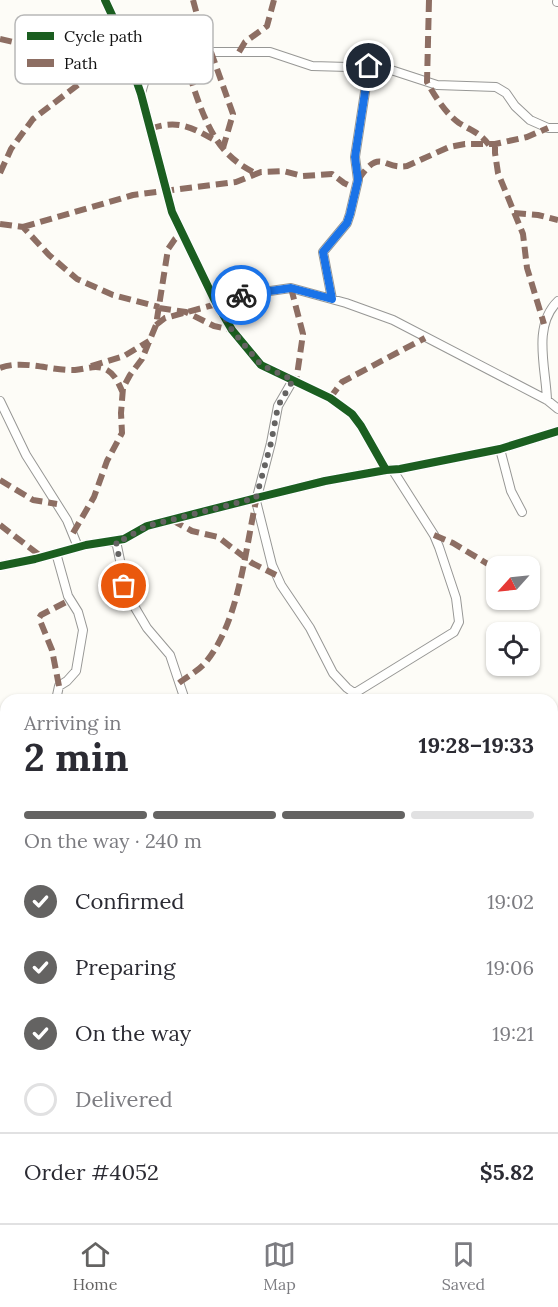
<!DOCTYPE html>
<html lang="en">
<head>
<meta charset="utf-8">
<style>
  :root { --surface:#fff; --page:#f2f2f3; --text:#2b2b33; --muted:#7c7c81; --line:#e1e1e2; --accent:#646362 }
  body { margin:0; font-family:Lora,serif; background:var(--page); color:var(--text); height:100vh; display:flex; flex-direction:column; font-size:22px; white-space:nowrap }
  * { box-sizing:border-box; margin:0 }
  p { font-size:20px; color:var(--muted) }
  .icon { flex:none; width:33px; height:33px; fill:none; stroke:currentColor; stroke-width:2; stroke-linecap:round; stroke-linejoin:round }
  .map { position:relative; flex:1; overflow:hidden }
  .side { position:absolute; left:0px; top:694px; width:558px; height:530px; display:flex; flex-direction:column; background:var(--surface); border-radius:18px 18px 0 0; box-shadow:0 2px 4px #0004 }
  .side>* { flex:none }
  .needle { width:39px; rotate:243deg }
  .tools { position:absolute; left:486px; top:556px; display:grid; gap:12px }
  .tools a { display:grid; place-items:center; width:54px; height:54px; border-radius:12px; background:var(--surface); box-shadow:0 2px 4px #0004; font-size:30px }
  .pin { position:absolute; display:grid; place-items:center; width:51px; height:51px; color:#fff; margin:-26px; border:3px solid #fff; border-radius:50%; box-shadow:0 2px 6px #0007 }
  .courier { position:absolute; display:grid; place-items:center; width:60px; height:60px; margin:-30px; border:4px solid #1a73e8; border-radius:50%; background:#fff; color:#222; box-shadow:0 2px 8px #0007 }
  .overview em { font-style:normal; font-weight:700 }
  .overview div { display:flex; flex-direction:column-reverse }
  .overview { display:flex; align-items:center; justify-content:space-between; height:102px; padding:0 24px }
  h1 { font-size:39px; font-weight:700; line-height:45px }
  .bar { display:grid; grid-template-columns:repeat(4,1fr); gap:9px 6px; align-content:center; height:72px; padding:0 24px }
  .bar i { height:8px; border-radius:4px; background:var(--line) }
  .bar .on { background:var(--accent) }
  .bar p { grid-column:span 4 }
  .line { display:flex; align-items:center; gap:15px; padding:0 24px; border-top:2px solid var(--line) }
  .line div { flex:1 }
  ol { padding:0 24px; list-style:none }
  li { display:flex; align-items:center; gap:18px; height:66px }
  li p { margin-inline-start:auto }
  li .icon { padding:6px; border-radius:50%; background:var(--accent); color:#fff; stroke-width:4 }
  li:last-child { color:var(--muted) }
  li i { width:33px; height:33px; border:3px solid var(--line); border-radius:50% }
  .tabs { display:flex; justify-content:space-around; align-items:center; height:84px; border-top:2px solid var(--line); background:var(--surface); font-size:16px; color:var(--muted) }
  .tabs a { display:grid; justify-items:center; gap:3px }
  .tabs .on { color:var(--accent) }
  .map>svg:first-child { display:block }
</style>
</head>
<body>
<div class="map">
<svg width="558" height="1223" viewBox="0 0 558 1223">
  <rect width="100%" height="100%" fill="#fdfcf7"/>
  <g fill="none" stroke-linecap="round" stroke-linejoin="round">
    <defs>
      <path id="street" d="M105,0L118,28L141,94L172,212L214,299L232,330L261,365L330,398L352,414L361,426L386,470
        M557,2H558
        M130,63L151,71
        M141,93L146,76L151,71L170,61L207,52H270L312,66L385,68L437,85L496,87L506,93L515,106L530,120L548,128H558
        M214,299L291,288L346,303L393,320L547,400L558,409
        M332,299L323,252L347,223L350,214L358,180L355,157L369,66
        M293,380L278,406L271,443L256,501L272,565L281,585L310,628L333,673L347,688L364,700
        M547,400C546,368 532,326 558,301
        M0,401L26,455L67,520L78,547
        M500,449L511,491L522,512
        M116,541L127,594L147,628L170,655L185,700
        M0,566L35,559L86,545L124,539L147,526L256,498L325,481L386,470L400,469L500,449L558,431
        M355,693L454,632L459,622L456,598L439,547L434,535L392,469
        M56,700L59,686L67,681L76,671L83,630L78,612L68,596L56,553
        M552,1204L558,1216
        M133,1218V1223"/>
      <path id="highway" d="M552,836L558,835
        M0,976L6,975"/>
    </defs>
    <!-- street casing -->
    <use href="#street" stroke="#979795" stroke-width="10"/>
    <!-- highway casing -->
    <use href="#highway" stroke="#858482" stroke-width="16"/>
    <!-- street -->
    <use href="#street" stroke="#fffffe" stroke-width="8"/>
    <!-- highway -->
    <use href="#highway" stroke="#eae1d8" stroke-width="14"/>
    <!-- quiet -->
    <path stroke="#8d6e63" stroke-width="6" stroke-dasharray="12 6" stroke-linecap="butt" d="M193,0L207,52
      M429,0L427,82C434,95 446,114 459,123C472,131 479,132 489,145
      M0,39L22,44L59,47L105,62
      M211,52L233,114L223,148
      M239,52L245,42L267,26L274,0
      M184,57C194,88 205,132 229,155C237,163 247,169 257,174
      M150,129C180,118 194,129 220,143
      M495,144V153L498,173L523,234L527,268L544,324
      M0,173L11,149L33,119L125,49
      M358,180C381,146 382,170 407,166L449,147L465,144H495L527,137L548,128
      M514,213L538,215L558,220
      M0,224L23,227L49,255L77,279L113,295L159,307
      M23,227L133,195L236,182L261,172L283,171L303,176L332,174L344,183L355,188
      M291,288L303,334L296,382
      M159,308L186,312L214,326L232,330
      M156,325L165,318L217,304
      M91,366L124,356L149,341
      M0,368C23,359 51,371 75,370C86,369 97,364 107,370C116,375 119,385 123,393
      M330,398L342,382L425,338
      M0,480L33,500L57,504
      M172,520L192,531L218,537L252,563L276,575
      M0,525L42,557
      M73,533L94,497L107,461L122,433L121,413L123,388L130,375L142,359L156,325L168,249L175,239L182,234
      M434,535L453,543L496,569
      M179,683C188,676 198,671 205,663C239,623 245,551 256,501
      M59,686L52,650L39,618L41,615L70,600"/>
    <defs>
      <path id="cycleway" d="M105,0L118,28L141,94L172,212L214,299L232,330L261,365L330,398L352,414L361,426L386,470
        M0,566L35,559L86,545L124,539L147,526L256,498L325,481L386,470L400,469L500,449L558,431"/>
    </defs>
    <!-- cycleway casing -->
    <use href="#cycleway" stroke="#fff" stroke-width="11"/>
    <!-- cycleway -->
    <use href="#cycleway" stroke="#1b5e20" stroke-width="8"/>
  </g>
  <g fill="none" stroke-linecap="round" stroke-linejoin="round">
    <!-- done -->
    <path stroke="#646362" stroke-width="6" stroke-dasharray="0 10.8" d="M124,586L116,541L124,539L147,526L256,498L271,443L278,406L293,380L261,365L232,330L214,299L241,295"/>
    <!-- route -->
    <path stroke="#1a73e8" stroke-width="8" d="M241,295L291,288L332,299L323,252L347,223L350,214L358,180L355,157L369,66"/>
  </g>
  <!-- legend -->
  <rect x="15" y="15" width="198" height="69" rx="9" fill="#fff" stroke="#b8b8b8" stroke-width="1.5"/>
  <rect x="27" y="32" width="27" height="8" fill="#1b5e20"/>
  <rect x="27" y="59" width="27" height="8" fill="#8d6e63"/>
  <g font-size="16" fill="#111">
    <text x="64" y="42">Cycle path</text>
    <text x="64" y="69">Path</text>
  </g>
</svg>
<div class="tools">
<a><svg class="needle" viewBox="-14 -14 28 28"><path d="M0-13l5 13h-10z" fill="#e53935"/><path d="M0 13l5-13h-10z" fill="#7c7c81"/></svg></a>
<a><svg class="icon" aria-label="locate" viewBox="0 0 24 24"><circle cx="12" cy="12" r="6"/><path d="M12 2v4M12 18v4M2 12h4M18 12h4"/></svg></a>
</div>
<div class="pin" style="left:124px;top:586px;background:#ea580c"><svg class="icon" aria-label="bag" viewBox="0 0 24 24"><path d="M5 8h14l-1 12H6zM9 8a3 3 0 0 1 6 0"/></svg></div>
<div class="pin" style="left:369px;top:66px;background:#1f2937"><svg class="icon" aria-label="home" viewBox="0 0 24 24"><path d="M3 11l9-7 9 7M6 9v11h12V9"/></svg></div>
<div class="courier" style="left:241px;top:295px"><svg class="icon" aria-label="bike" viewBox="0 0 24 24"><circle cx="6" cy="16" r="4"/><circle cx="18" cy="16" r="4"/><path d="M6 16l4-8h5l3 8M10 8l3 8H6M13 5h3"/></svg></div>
<section class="side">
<div class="overview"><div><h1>2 min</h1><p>Arriving in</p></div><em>19:28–19:33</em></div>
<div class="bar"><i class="on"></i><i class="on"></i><i class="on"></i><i></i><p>On the way · 240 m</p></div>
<ol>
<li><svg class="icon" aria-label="check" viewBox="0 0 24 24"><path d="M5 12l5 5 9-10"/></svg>Confirmed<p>19:02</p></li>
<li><svg class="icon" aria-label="check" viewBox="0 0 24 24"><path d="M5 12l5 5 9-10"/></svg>Preparing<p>19:06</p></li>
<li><svg class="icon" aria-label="check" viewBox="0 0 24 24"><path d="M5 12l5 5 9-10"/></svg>On the way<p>19:21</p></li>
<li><i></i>Delivered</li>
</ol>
<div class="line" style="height:78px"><div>Order #4052</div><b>$5.82</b></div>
</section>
</div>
<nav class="tabs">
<a class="on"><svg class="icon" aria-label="home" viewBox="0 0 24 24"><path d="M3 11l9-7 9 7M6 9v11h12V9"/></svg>Home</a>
<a><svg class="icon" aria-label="map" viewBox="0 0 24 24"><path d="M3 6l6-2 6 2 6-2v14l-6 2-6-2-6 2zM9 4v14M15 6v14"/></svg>Map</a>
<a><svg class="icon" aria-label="saved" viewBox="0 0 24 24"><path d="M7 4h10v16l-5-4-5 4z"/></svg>Saved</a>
</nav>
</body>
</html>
